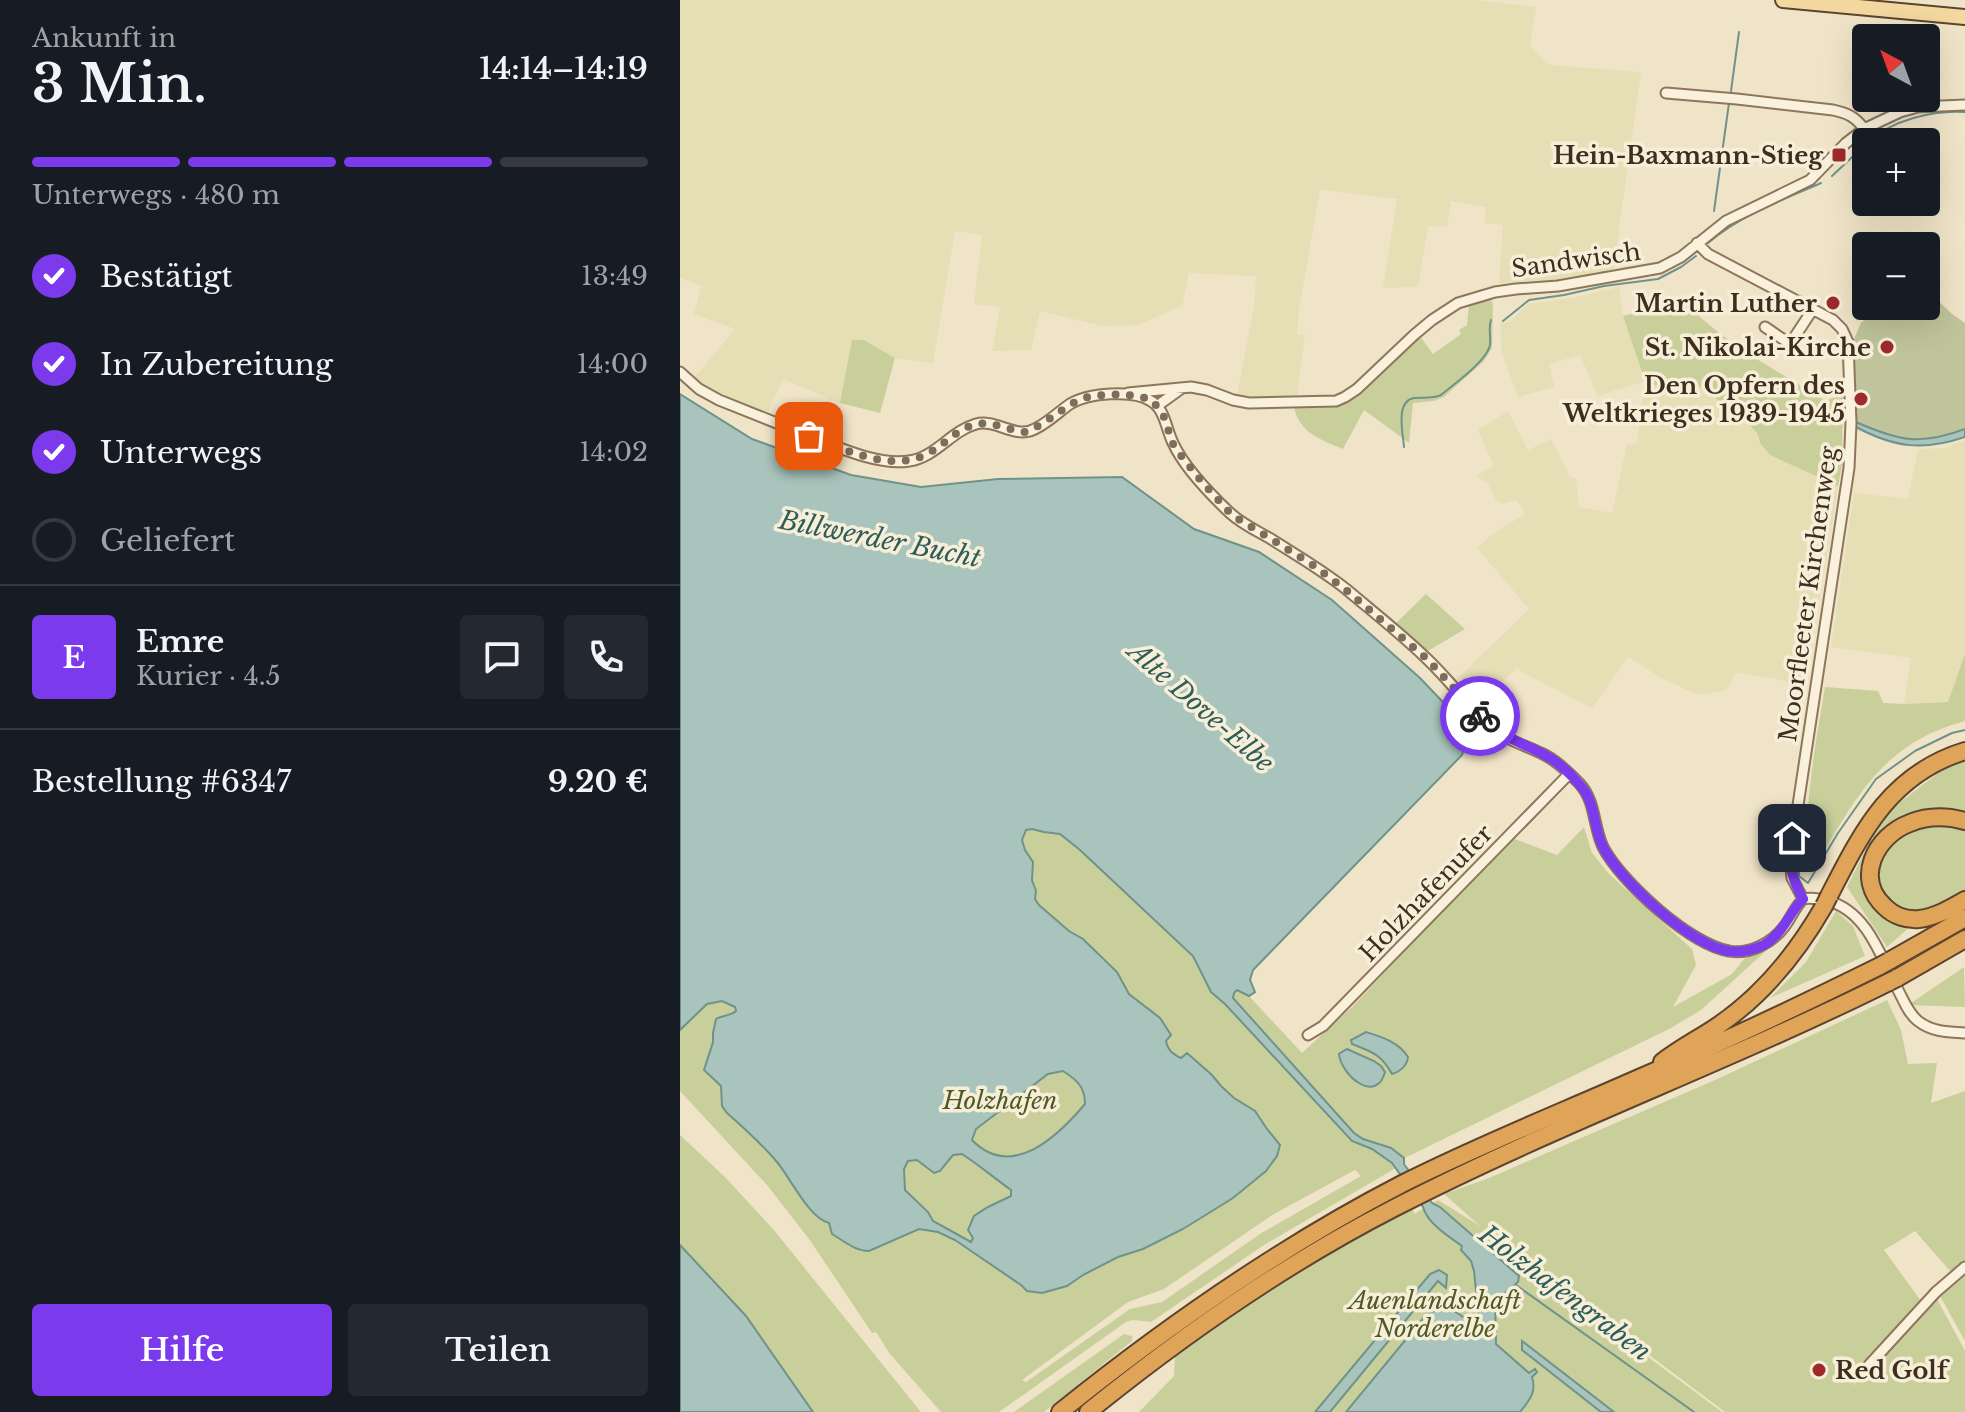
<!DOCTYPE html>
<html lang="de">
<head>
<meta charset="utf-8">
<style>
  :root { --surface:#171b24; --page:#242831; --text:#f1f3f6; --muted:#9ea1a6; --line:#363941; --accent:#7c3aed }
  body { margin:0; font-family:"Libre Baskerville",serif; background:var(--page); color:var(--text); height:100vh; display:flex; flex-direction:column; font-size:30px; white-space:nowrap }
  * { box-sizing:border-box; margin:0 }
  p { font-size:26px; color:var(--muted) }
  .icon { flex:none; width:44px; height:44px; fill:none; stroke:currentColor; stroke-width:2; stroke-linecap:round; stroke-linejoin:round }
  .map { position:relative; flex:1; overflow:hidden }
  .side { display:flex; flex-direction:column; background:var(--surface); width:680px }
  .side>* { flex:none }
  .needle { width:52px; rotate:319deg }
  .controls { position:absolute; left:1172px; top:24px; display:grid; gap:16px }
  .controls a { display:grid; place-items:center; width:88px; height:88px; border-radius:8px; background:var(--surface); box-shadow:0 8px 32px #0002; font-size:40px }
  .pin { position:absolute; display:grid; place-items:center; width:68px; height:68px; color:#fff; margin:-34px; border-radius:16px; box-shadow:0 4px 12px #0006 }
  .courier { position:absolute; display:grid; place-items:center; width:80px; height:80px; margin:-40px; border:6px solid #7c3aed; border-radius:50%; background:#fff; color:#222; box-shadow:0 2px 10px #0007 }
  .headline em { font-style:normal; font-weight:600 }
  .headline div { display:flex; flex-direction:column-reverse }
  .headline { display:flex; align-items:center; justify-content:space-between; height:136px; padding:0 32px }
  h1 { font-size:52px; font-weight:600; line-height:60px }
  .bar { display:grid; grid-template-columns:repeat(4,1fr); gap:12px 8px; align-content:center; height:96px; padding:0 32px }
  .bar i { height:10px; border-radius:6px; background:var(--line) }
  .bar .current { background:var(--accent) }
  .bar p { grid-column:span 4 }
  .line { display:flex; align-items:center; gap:20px; padding:0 32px; border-top:2px solid var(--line) }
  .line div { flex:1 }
  .round { display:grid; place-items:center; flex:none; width:84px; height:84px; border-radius:8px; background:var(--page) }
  ol { padding:0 32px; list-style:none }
  li { display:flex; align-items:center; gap:24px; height:88px }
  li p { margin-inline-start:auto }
  li .icon { padding:8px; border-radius:50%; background:var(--accent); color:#fff; stroke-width:4 }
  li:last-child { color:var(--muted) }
  li i { width:44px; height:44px; border:4px solid var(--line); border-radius:50% }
  .button { display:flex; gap:16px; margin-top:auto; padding:16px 32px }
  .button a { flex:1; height:92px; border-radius:8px; background:var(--accent); color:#fff; font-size:32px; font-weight:600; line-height:92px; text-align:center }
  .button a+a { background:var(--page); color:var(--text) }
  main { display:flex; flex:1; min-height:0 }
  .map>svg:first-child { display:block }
</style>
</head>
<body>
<main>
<section class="side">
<div class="headline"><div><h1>3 Min.</h1><p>Ankunft in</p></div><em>14:14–14:19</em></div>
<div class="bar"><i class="current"></i><i class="current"></i><i class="current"></i><i></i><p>Unterwegs · 480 m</p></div>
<ol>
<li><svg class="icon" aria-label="check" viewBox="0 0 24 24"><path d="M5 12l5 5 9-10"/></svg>Bestätigt<p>13:49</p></li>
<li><svg class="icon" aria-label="check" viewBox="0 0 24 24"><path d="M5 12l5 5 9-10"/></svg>In Zubereitung<p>14:00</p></li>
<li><svg class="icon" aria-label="check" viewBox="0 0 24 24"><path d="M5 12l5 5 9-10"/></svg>Unterwegs<p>14:02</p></li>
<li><i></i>Geliefert</li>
</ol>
<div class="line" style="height:144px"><b class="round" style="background:var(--accent);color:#fff">E</b><div><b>Emre</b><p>Kurier · 4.5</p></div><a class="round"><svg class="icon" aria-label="chat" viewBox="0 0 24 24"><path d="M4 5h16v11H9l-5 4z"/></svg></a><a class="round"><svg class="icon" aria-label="phone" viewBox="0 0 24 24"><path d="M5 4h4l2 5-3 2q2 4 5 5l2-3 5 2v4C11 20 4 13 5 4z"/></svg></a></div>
<div class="line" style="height:104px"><div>Bestellung #6347</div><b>9.20 €</b></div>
<div class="button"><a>Hilfe</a><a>Teilen</a></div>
</section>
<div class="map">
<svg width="1285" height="1412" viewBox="0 0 1285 1412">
  <rect width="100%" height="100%" fill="#f0e4c8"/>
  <!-- farmland -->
  <path fill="#e6deb5" d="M0,0H798L856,7L850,46L870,65L961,72L933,272L879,281L819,283L823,225L805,223L806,207L771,201L767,227L748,226L738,287L703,288L717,199L640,190L619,310L617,334L625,335L617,398H570L557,395L574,307L576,276L509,273L502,306L457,325L423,326L360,311L351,350L312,351L320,307L294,304L302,235L275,231L253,363L215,358L184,340H173L160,403L103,379L88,412L66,405L25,385L14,378L55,329L14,314L21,286L0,278Z
    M939,287L943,316L965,381L918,396L900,355L869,364L874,387L838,397L822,354L820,323L829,322L848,304L892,298Z
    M983,382H1001L1020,387L1065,420L1079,434L1135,474L1158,486L1126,685L1057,672L1046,690L1019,695L983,679L948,657L912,708L842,672L837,667L808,696L786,683L779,677L849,609L797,548L811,535L845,514L837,500L822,504L816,500L808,484L796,475L814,466L798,430L828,411L848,450L871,439L890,477L896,479L899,507L932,513L947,444L957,443L963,391Z
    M1285,440V654L1268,702L1224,704L1231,658L1151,647L1174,493L1228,499L1238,449L1265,448Z"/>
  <!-- green -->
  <path fill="#c9cf9b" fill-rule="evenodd" d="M806,298L811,299L813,304L812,348L804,361L764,397L754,401L733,403L729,443L684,410L663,449C641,440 618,432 614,406L647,405L667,401L739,335L753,354L781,334L779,330L787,325L789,303Z
    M1004,300C1040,342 1099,371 1146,401L1163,393L1162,465L1158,486L1090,455L1080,443L1078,434L1065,420L1020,387L1001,382H983L963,391L965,381L943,316Z
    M172,340H184L215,358L200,413L160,403Z
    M0,551L363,810L513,956L531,992L611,1063L553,998L554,993L557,990L569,996L622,1053L673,1006L832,838L877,855L904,827L912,853L929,874L1012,949L1016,965L993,1007L1052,974L1064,959L1089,948L1021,1010L991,1028L733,1154L724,1158L722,1157L709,1161L716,1168L584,1245L471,1322L453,1320L446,1322L319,1412H261L210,1354L196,1332L192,1333L129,1239L87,1185L0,1091ZM675,1170L681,1176L580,1234L482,1302L450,1309L346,1382L342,1380L448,1302L484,1289L594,1214Z
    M746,594L785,629L748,651L716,623Z
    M1285,654V721C1202,743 1174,800 1134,869C1115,845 1140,721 1145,687L1198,691L1203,703L1224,704L1268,702Z
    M1285,759V814L1212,825L1183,886C1193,912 1206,917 1230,927L1207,947L1167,887L1198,824L1223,800L1271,763Z
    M1263,822L1285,827V896L1247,913L1218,911L1205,902L1194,881L1198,857L1224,831Z
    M1156,911L1173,926L1185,956L1090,998L1126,962Z
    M1284,967L1285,1007L1228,1005Z
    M1207,1000L1221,1030L1228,1064L1257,1063L1251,1103L1285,1091V1260L1271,1272L1235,1231L1204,1250L1241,1301L1185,1360L1190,1366L1168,1391L1257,1299L1285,1351V1412H1045L884,1291L921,1322L1042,1412H459L494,1376L495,1356C571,1301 650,1252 733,1209L734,1214L758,1200L800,1226L764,1194L809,1178L1035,1080Z
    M0,1135L45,1177L93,1229L241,1412H133L66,1316L0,1245Z
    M1285,1274V1341L1260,1296Z
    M444,1334L452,1336V1341L364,1412H334Z"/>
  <!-- cemetery -->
  <path fill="#bfc49a" d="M1247,290L1272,314L1285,323V429C1243,444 1214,443 1175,421L1176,380L1173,361V341L1181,323L1200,306H1246Z"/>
  <!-- water -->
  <path fill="#a9c4bc" stroke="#6f938a" stroke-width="2" fill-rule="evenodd" d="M0,394L72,439L171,475L241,487L318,479L442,477L514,529L579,552L652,600L740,678L781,721L786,741L782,755L573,970L570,980L575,992L569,996L557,990L554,993L553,998L674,1133L683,1139L711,1148L724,1158V1164L752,1203L760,1207L839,1276L838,1282L825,1293L815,1294L816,1344L849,1373L855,1369L857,1372L852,1377C857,1392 849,1401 840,1412H666L746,1315C771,1299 781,1317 800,1330L794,1271L791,1261L781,1250L782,1246C769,1237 747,1223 743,1207L712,1163L692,1149L672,1141L545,1004L531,992L513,956L400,850L380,834L364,832L352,829L346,830L342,840L345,850L353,862L352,880L356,891L355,899L359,905L389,931L403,939L437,972L449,994L480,1018L491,1035L486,1041C488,1051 493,1054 501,1058L507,1053L532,1075L541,1086L554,1098L575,1111L587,1129L600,1145L597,1156L586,1171L553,1198L503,1229L463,1249L438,1257L403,1275L387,1286L362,1293L347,1291L341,1285L275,1240L258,1232L239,1229L189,1251C175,1251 164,1241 152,1234L149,1223C129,1218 111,1179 97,1162C82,1144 64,1128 47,1113L42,1106L41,1086L24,1070L33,1042V1033L36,1019C43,1015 50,1016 56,1011L55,1007L42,1001L27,1004L0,1030ZM383,1071C397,1080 405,1087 405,1104C378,1136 332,1181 292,1140L296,1129L368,1074ZM282,1154C299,1165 314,1178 331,1190V1196L308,1207L294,1216L288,1230L293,1238L291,1242L253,1221L248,1212L225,1190L224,1169L228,1161L237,1160L254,1173L260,1171L273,1155Z
    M1176,422C1219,441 1240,446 1285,429V437C1244,451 1215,448 1176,427Z
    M686,1032C702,1037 719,1042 728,1057C727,1066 721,1071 712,1074C701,1054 692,1052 672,1044L671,1040Z
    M667,1049L694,1061L701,1066L705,1072C696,1105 661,1075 659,1054Z
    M0,1245L66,1316L133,1412H0Z
    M759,1270L767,1275L766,1288L758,1281L650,1412H635L750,1274Z
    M842,1341L934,1412H921L842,1350Z"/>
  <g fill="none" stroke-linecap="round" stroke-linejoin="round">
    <!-- stream -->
    <path stroke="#6f938a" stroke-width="2" d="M1051,91L1059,32
      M1188,142C1212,120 1253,110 1285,112
      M1152,176L1186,144
      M1034,211L1049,103
      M1028,243C1061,215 1102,200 1141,183
      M823,321L849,300L884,295L924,286L978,279L1001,267L1016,256
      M724,447C723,433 715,401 734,398C744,397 752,399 761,395C774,384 807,361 810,345C811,336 808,328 811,320
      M1121,817L1116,846L1119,854V876L1128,883L1158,833L1196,779L1235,751L1272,733L1285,730
      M836,1285L1014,1412"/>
    <defs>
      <path id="street" d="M986,93L1057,99L1153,110C1167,113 1176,117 1184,129
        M1017,243L1028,254L1153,320L1162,329L1168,342L1171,423L1169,468L1110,858L1112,878L1123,899
        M1085,327L1110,344L1133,309
        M0,372L19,389L39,400C69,412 99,424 129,436C157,447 199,466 229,461C256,457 271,431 296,424C314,419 332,436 350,431C365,426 377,413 390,404C408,393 453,389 471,401C485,409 486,429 493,443C504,467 531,495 550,513C562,524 577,531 591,539C616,555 642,570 666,589C692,611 720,633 745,657C771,681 790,710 818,732C831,742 847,746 861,753C876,760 888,772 899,783C916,801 913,826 923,847C941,882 1011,945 1049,951C1069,955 1092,943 1104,927C1111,918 1115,907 1123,899C1132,897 1139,899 1148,901C1187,911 1201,957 1218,990C1224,1001 1228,1013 1238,1021C1252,1032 1268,1032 1285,1033
        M448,393L511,387L527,390L553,400L569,403L656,401L665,397L677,389L734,335L752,320L778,303L815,292L836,289L878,286L980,268L1001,257L1046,221L1130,180L1166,143L1184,129L1220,112L1238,107L1285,105
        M477,406L502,388
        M628,1035L643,1026L889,774
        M1189,1365L1256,1292L1285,1267"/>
      <path id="primary" d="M1103,0L1285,17"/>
      <path id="highway" d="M1285,821C1267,816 1247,816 1230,823C1195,836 1174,879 1205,907C1214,916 1227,920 1239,919C1256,917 1271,908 1285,900
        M1149,896C1182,832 1210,774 1285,751
        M1209,961L1285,918
        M1217,978L1285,939
        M982,1062C1000,1048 1020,1038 1039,1025C1084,994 1117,953 1144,906
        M380,1412C487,1326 600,1247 722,1184C799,1145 880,1113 959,1078C1041,1043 1121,1005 1200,966
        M408,1412C503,1335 605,1264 714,1208C875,1125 1046,1063 1209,982"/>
    </defs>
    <!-- street casing -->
    <use href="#street" stroke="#8d765c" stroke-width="13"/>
    <!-- primary casing -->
    <use href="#primary" stroke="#5b4430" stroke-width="18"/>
    <!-- highway casing -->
    <use href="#highway" stroke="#5b4430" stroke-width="20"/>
    <!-- street -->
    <use href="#street" stroke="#faf1dc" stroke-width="9"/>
    <!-- primary -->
    <use href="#primary" stroke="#f3d9a0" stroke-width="14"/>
    <!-- highway -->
    <use href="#highway" stroke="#e0a458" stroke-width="16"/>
    <defs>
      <path id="highway-bridge" d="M1144,906L1149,896
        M1200,966L1209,961
        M1209,982L1217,978"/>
    </defs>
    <!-- highway-bridge casing -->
    <use href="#highway-bridge" stroke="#5b4430" stroke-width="20" stroke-linecap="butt"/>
    <!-- highway-bridge -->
    <use href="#highway-bridge" stroke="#e0a458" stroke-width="16"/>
  </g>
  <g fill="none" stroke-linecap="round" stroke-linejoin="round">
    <!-- done -->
    <path stroke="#7c6e5b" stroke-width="8" stroke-dasharray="0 14.4" d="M129,436C164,449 212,474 249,453C265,444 278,428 297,424C314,421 330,431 346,432L362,424L391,404L410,396L443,394L466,398L473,401L484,417L493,444L499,453L522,482L552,515L630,563L665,589L746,658L800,716"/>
    <!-- route -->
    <path stroke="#7c3aed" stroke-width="10" d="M800,716C823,738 836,740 863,754C877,761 890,773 900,785C916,802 913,827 923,847C941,882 1010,944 1048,951C1060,953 1073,950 1084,945C1104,933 1108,914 1123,899C1110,875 1109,865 1112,838"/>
  </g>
  <!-- markers -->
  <g fill="#9e2a2b" stroke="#f7eed8" stroke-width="3">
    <rect x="1151" y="147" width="16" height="16" rx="4"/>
    <circle cx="1153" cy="303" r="8"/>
    <circle cx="1207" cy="347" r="8"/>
    <circle cx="1181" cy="399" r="8"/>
    <circle cx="1139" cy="1370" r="8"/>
  </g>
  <g text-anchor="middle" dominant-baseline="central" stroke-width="7" stroke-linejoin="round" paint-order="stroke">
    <!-- poi labels -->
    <g font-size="24" font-weight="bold" fill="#3d2e20" stroke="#f7eed8" text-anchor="end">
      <text x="1143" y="155">Hein-Baxmann-Stieg</text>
      <text x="1137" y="303">Martin Luther</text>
      <text x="1191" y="347">St. Nikolai-Kirche</text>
      <text x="1165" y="385">Den Opfern des<tspan x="1165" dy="28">Weltkrieges 1939-1945</tspan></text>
      <text x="1155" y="1370" text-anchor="start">Red Golf</text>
    </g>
    <!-- street labels -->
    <g font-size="24" fill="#3d2e20" stroke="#f7eed8">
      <text transform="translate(896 260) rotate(-8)">Sandwisch</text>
      <text transform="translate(1128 594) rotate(-82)">Moorfleeter Kirchenweg</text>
      <text transform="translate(746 893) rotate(-46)">Holzhafenufer</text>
    </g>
    <!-- park labels -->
    <g font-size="24" font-style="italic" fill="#4d5a26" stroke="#f7eed8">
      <text x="320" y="1100">Holzhafen</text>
      <text x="755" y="1300">Auenlandschaft<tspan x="755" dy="28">Norderelbe</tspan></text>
    </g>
    <!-- water labels -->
    <g font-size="26" font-style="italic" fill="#2f5d5a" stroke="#f7eed8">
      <text transform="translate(200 539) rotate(11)">Billwerder Bucht</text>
      <text transform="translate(521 707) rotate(41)">Alte Dove-Elbe</text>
      <text transform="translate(885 1293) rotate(37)">Holzhafengraben</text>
    </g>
  </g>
</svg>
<div class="controls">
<a><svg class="needle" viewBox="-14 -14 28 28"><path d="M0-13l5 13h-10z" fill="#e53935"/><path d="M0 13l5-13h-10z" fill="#9ea1a6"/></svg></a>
<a>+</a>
<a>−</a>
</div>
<div class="pin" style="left:129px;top:436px;background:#ea580c"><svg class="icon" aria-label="bag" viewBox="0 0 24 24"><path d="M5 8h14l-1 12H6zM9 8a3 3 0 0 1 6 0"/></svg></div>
<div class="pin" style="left:1112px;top:838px;background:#1f2937"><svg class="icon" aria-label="home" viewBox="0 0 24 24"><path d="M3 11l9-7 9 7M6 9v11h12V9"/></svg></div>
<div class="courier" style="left:800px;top:716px"><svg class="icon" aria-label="bike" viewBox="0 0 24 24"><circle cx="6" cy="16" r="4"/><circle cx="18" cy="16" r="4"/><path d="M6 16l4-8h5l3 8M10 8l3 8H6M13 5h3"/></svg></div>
</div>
</main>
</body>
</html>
